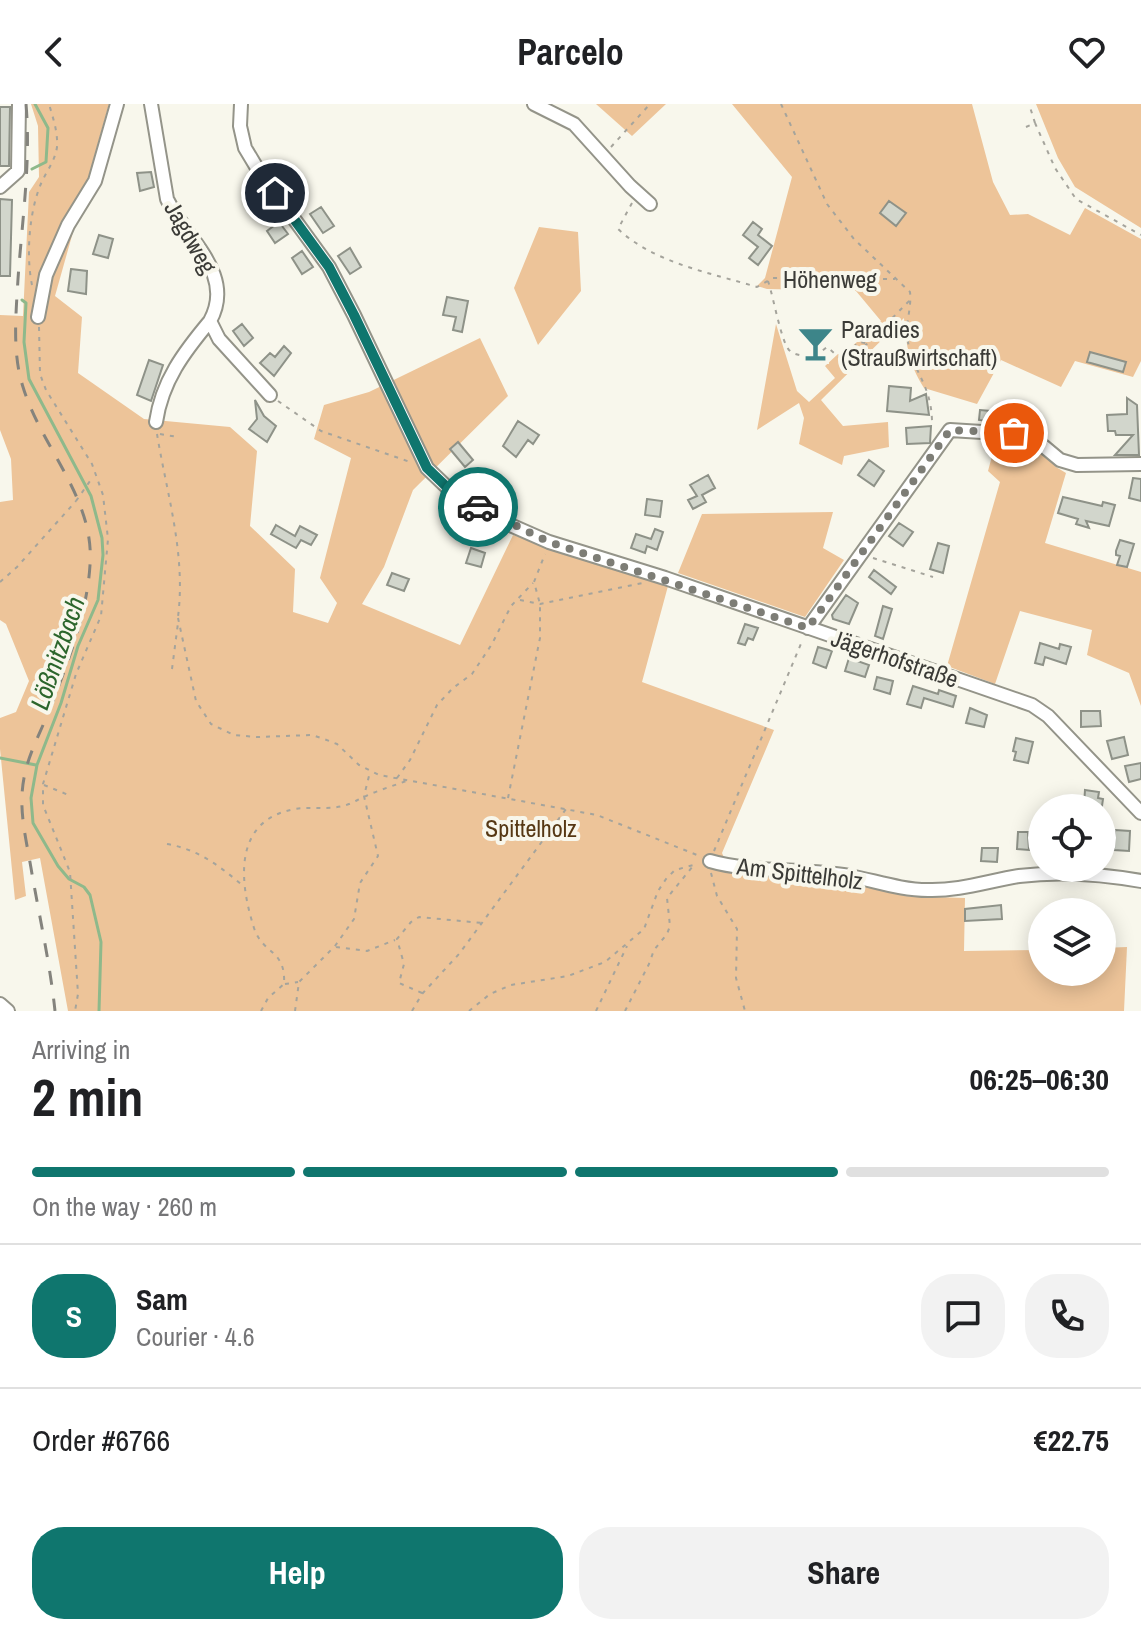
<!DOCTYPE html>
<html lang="en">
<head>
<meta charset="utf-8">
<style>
  :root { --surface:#fff; --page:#f2f2f2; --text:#202124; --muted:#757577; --line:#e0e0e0; --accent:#0f766e }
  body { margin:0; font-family:"Archivo Narrow",sans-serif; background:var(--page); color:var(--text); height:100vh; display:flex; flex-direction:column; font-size:30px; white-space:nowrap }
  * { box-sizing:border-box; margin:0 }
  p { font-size:26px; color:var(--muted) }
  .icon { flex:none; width:44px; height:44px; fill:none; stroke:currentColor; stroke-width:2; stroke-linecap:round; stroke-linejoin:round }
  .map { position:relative; height:907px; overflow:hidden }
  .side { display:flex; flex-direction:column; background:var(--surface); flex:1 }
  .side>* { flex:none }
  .controls { position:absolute; left:1028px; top:690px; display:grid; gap:16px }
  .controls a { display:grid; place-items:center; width:88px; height:88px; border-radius:50%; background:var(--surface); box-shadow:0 4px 20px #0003; font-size:40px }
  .pin { position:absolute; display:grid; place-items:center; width:68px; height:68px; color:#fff; margin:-34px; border:4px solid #fff; border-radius:50%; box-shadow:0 2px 8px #0007 }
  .courier { position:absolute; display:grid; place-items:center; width:80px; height:80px; margin:-40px; border:6px solid #0f766e; border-radius:50%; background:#fff; color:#222; box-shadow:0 2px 10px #0007 }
  .headline em { font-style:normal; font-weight:800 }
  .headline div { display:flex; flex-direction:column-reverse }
  .headline { display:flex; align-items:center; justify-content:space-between; height:136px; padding:0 32px }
  h1 { font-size:52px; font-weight:800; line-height:60px }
  .bar { display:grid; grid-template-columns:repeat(4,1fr); gap:12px 8px; align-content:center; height:96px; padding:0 32px }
  .bar i { height:10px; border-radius:6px; background:var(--line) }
  .bar .active { background:var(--accent) }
  .bar p { grid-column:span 4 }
  .line { display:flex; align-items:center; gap:20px; padding:0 32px; border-top:2px solid var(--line) }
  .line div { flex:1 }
  .round { display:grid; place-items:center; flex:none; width:84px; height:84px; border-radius:32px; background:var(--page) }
  .action { display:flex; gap:16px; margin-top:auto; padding:16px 32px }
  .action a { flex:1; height:92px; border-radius:32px; background:var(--accent); color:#fff; font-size:32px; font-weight:800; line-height:92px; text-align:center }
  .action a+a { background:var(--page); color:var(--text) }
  header { display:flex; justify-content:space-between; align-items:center; height:104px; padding:0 32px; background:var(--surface); font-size:36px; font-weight:800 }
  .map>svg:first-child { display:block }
</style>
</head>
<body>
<header><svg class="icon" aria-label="back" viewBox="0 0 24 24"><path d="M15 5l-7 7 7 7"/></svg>Parcelo<svg class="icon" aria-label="heart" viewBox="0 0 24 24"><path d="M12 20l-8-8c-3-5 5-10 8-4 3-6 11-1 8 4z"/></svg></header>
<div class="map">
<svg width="1141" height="907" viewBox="0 0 1141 907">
  <rect width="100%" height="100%" fill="#f8f7ec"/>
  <!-- green -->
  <path fill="#edc499" d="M31,0H109L55,192L82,213L78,269L144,315L230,323L257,347L250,422L295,465L293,508L328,519L337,499L320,474L351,354L314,335L324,301L369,288L480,234L508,292L413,386L384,463L362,500L460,541L513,431L598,461L668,482L642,578L774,626L722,749L725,756L859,767L902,778L904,792L965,794L964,847L1042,846V868H1102V844L1127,843L1124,907H68L40,754L22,758L26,792L15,796L0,645V614L16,608L29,577L6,520L0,516V398L13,396L11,355L0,326V211L23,212L29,88L39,73L38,22Z
    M596,0H666L632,32Z
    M732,0H972L993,78L1010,111L1028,110L1070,131L1085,104L1141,135V257L1133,273L1075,257L1061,283L1001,256L977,300L924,284C908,258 907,244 904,214L821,296L843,322L888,318L889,343L844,352L842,361L799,340L804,314L799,299L757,326L776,220L797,287L809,298L835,274L825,262L838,250L841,252L881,217L856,187L767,185L757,182L765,174L792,73Z
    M1036,0H1141V124L1075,83L1058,54Z
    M539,123L578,128L581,187L538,241L514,184Z
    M1011,335H1029L1056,363L1066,369L1045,439L1141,468V602L1129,569L1087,551L1092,526L1020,507L995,580L947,562L1000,378L988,367L995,341Z
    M833,408L823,444L844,456L805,513L678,469L702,410Z"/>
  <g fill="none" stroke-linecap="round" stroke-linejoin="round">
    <!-- stream -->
    <path stroke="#8eb98b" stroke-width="3" d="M32,65L46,58L48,24L35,0
      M22,196L26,199L24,238L29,275L91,392L102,434L103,451L98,496L78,542L61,599L37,661L31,694L33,719L58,762L69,775L84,783L90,791L101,838L99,907
      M0,654L36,661"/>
  </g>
  <!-- building -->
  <path fill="#d2d6cc" stroke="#8e9288" stroke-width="2" d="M0,3H10L9,62H0Z
    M298,66L305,77L292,87L284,76Z
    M151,68L154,83L140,87L137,69Z
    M255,86L264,99L251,106L243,94Z
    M0,95L12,96L10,172H0Z
    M889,97L906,109L896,122L880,109Z
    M321,103L334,122L323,129L310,110Z
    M279,118L288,130L275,139L267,127Z
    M753,118L762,125L758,131L772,142L758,161L749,154L758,143L743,131Z
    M99,131L113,135L108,154L93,150Z
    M350,144L361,163L350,170L338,152Z
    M302,147L313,163L302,170L292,154Z
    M71,165L87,167L86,190L68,187Z
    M447,193L468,197L462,228L453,226L456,213L443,211Z
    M242,220L253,234L244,242L233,227Z
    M284,242L291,249L274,272L260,259L270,249L275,253Z
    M1090,248L1126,258L1123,268L1087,258Z
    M149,256L163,261L151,297L137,291Z
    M889,282L911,284L910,297L926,290L929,311L887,307Z
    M1127,294L1137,301L1139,351H1115L1133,331H1116L1115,327H1108L1107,311L1127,310Z
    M255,296L264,312L276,322L267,338L249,325L257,315Z
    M980,306L1012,309L1010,320L979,316Z
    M518,317L539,331L533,340L528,336L516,353L503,342Z
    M931,322L930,339L907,340L906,324Z
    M458,338L473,356L465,363L450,345Z
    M869,356L884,367L874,382L858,371Z
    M708,371L715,384L702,391L706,398L693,405L688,396L697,392L690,381Z
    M1133,374L1141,375V397L1129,394Z
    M1063,393L1102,402L1103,398L1115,401L1109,422L1086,417L1089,424L1076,420L1078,415L1058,409Z
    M647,395L662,397L660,413L645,411Z
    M899,419L913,428L903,442L889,432Z
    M276,421L295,432L300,422L317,431L311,441L301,436L296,444L271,430Z
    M655,425L663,428L657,446L647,442L645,449L631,444L636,430L651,435Z
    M1120,436L1134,440L1127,463L1117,461L1120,452L1116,451V447Z
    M938,439L949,442L943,469L930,465Z
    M471,444L485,449L481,463L466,459Z
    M874,466L896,483L891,490L869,473Z
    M392,469L409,475L404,487L387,481Z
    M846,491L858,499L849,520L833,515L832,511Z
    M883,502L892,505L883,535L875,532Z
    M745,520L758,524L753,536L748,534L745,541L738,539Z
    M1040,539L1059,545L1060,540L1071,543L1066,560L1045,553L1043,561L1035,559Z
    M818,543L832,547L826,564L813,559Z
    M849,554L869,561L865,573L845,567Z
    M877,573L893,577L890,590L874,585Z
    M913,582L938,590L939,586L956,592L953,603L924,594L921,604L907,600Z
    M970,604L987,611L984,623L966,619Z
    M1081,607H1100L1101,622L1081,623Z
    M1124,633L1128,651L1112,655L1107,637Z
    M1016,634L1033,638L1028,659L1014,656L1016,648L1013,647Z
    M1141,659V675L1129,678L1125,662Z
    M1085,686L1099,688L1098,694L1103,695L1102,702L1084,701Z
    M1115,726L1130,727L1129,747L1114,746Z
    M1018,728H1028L1029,746L1017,745Z
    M982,744H998L997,758L981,757Z
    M1001,801L1002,815L965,817V805Z"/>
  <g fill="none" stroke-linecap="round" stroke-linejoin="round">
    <defs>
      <path id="minor" d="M151,0L167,95C186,135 236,170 210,217L219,235L270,291
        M241,0L240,22L245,44L257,64L329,163L354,211L427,364L452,388L508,420L549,438L665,474L1032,601L1048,612L1141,709
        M534,0L574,20L630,82L650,100
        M0,83L18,67L19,0
        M38,213L46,171L68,121L95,77L117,0
        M156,318C162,277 184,248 210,217
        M808,524L950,326L1030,331L1060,356L1077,361L1141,360
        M710,757C750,769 807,764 850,772C876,777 901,786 928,786C959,787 988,777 1019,772C1058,767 1102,770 1141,777
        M0,900L8,907"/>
    </defs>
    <!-- minor casing -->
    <use href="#minor" stroke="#949489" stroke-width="16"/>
    <!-- path -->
    <path stroke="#a5a49c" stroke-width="2" stroke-dasharray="4 6" stroke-linecap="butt" d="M781,0L827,100L854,135L910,188C912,205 904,222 908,238C914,270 931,280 932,317
      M1035,19L1055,64L1076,95L1141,131
      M1026,23L1035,19L1029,0
      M611,43L650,0
      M632,99L618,125C654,159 711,169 757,183L773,174L895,175
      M768,177C773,191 781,237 789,246C795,252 806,252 814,253L827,243L840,254L858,249L910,196
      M32,181C26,152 29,110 40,82C45,69 55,58 57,43C58,28 53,14 49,0
      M39,223L40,270L46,286L92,360L103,391L108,435L101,512L76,570L43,680V701L70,768L78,890L75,907
      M846,250L859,238L866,239
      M278,297L321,327L413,359
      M157,330C167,391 186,450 178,513
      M160,330L178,333
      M873,454L933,473
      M0,478L17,463L76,397
      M520,496L540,500L643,479
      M178,514L196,597L211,620L234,631L257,633L312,631L324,635L337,640L359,661L379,671L597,711L702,753
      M172,565L178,519
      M397,674L410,656L437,601L453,584L472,570L492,540L511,502L533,479
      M44,681L71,692
      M508,694L540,534V500L534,478L545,450
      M167,740C197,745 220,762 242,781
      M714,747L803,535
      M711,769L717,792L737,825L736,874L745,907
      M336,843L367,847L395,836
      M285,880L298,878
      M422,889L399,879L404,860L397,835L411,818L419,813L482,819
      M261,907L268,894L284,880C286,845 263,851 254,824C239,777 233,716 295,705C313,702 332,707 349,700C355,698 360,694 366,692C379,686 393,682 406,677
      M295,907L299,878L335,842L354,815L360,779L378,752L364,692L370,668
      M412,907L422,890L459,850L566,705
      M469,907L490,890L511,881L568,872L605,858L644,825L658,787L666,775L675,766L697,760
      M596,907L627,842
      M625,907L649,860L654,846L667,830L670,822L667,794L693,762"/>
    <!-- minor -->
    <use href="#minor" stroke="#fff" stroke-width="12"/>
    <!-- rail -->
    <path stroke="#84837d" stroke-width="3" stroke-dasharray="14 14" stroke-linecap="butt" d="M26,0C31,58 22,117 18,175C16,210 12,249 23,283C42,345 95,394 90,461C87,512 65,566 47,612C38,633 28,652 24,674C18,705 26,734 31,764C39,811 50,859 55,907"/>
    <!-- path-bridge -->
    <path stroke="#a5a49c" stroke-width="2" stroke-dasharray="4 6" stroke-linecap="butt" d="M76,397L90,377"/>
  </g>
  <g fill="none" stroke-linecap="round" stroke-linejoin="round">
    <!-- done -->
    <path stroke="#7d7d76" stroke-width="8" stroke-dasharray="0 14.4" d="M478,403L549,438L808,524L950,326L1014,329"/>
    <!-- route -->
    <path stroke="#0f766e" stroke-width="10" d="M275,89L329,163L354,211L427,364L452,388L478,403"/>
  </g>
  <!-- icons -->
  <defs>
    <symbol id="bar-bare" viewBox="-9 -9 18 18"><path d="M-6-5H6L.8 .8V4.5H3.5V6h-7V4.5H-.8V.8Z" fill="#3d8589" stroke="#f8f7ec" stroke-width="2.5" paint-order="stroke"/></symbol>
  </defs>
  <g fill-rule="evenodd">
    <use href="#bar-bare" x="790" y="214" width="51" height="51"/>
  </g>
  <g text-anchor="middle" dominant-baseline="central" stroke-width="8" stroke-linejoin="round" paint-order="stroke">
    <!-- street labels -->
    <g font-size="24" fill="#3b3b37" stroke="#f8f7ec">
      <text transform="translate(191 133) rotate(60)">Jagdweg</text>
      <text x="830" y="175">Höhenweg</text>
      <text transform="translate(895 554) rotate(19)">Jägerhofstraße</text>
      <text transform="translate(800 769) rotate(7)">Am Spittelholz</text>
    </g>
    <!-- poi labels -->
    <g font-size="24" fill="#3b3b37" stroke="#f8f7ec" text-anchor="start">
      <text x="841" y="225">Paradies<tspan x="841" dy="28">(Straußwirtschaft)</tspan></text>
    </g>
    <!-- park labels -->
    <g font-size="24" fill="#563814" stroke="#f8f7ec">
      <text x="531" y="724">Spittelholz</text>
    </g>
    <!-- water labels -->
    <g font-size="26" font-style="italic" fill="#2c662c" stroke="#f8f7ec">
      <text transform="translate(57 549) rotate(-71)">Lößnitzbach</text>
    </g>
  </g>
</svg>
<div class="controls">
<a><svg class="icon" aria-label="locate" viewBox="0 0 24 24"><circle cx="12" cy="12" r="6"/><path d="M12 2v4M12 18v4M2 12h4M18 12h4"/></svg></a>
<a><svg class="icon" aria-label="layers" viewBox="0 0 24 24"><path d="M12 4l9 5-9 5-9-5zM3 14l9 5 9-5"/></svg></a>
</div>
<div class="pin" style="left:1014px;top:329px;background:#ea580c"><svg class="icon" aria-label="bag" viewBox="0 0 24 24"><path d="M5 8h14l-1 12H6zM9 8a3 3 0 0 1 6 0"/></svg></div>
<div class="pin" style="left:275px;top:89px;background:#1f2937"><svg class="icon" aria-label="home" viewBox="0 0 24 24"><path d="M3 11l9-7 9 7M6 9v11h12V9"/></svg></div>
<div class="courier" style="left:478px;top:403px"><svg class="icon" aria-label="car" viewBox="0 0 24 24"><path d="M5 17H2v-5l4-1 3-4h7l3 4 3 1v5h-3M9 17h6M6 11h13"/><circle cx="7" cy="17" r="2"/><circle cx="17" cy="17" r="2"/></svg></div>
</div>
<section class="side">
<div class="headline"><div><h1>2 min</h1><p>Arriving in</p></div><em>06:25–06:30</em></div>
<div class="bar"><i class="active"></i><i class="active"></i><i class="active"></i><i></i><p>On the way · 260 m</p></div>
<div class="line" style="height:144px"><b class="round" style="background:var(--accent);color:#fff">S</b><div><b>Sam</b><p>Courier · 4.6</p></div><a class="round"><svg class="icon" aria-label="chat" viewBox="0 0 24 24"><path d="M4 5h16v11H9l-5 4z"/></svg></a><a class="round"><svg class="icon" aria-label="phone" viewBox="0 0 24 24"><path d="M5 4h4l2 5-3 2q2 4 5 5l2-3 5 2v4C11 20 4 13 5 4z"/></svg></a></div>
<div class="line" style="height:104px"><div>Order #6766</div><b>€22.75</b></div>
<div class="action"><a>Help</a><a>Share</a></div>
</section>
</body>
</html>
